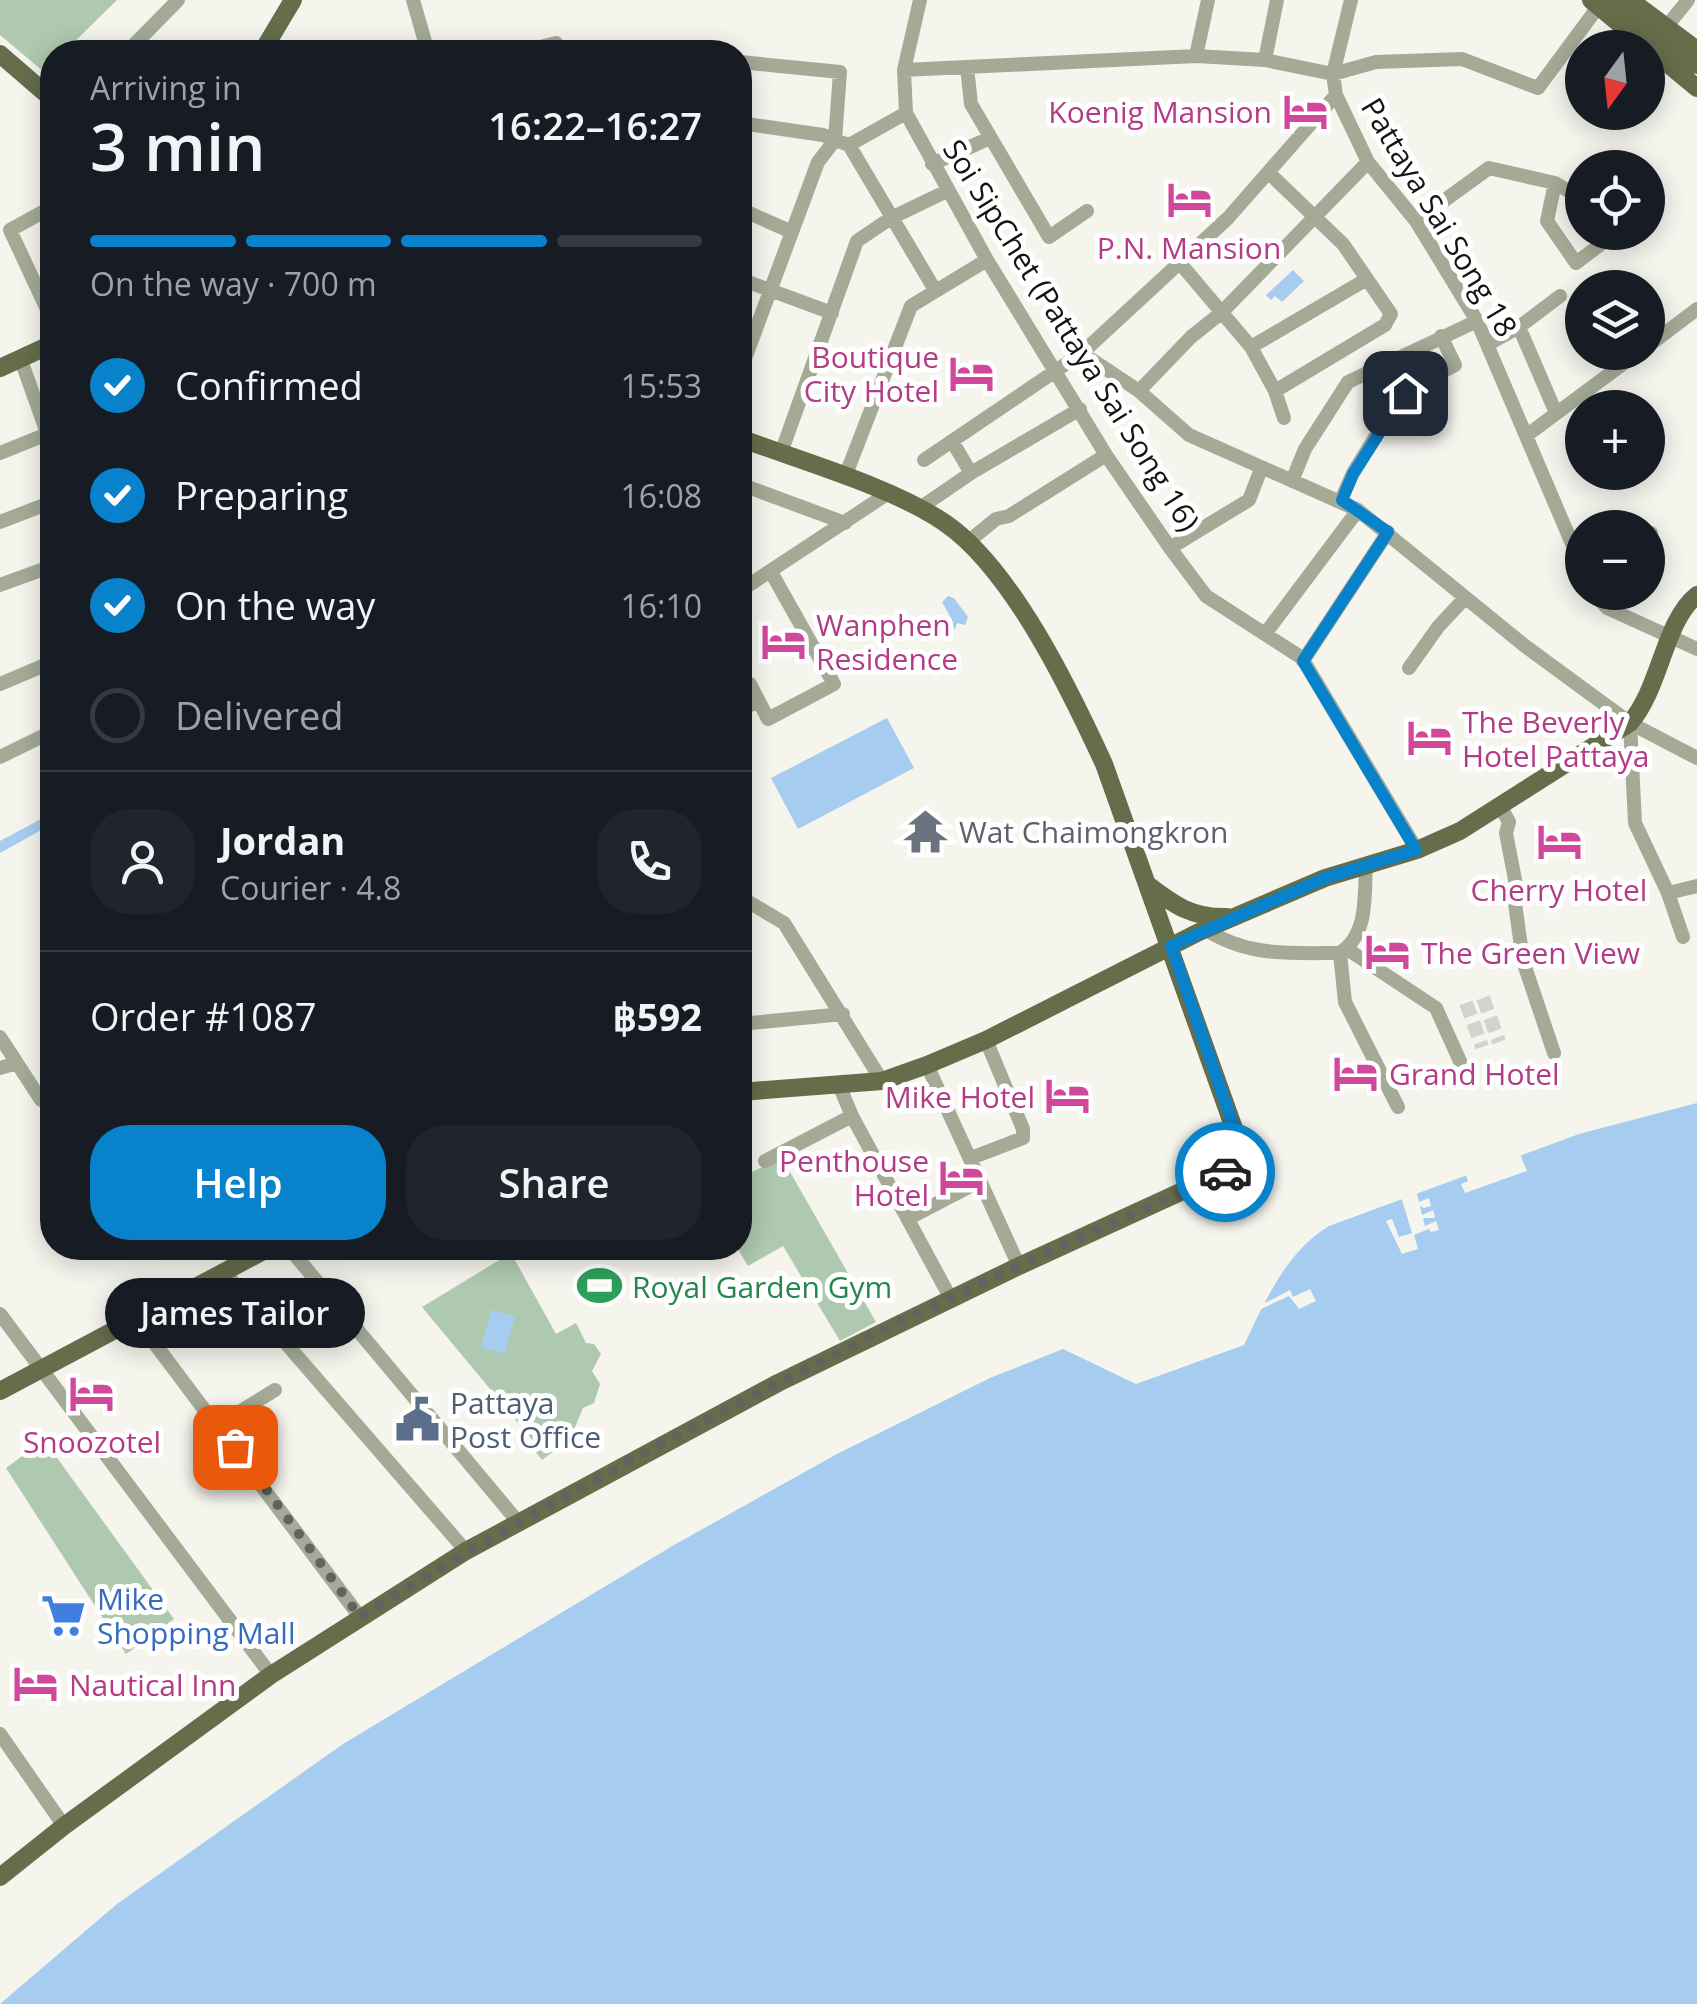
<!DOCTYPE html>
<html lang="en">
<head>
<meta charset="utf-8">
<style>
  :root { --surface:#171b24; --page:#20242c; --text:#f1f3f6; --muted:#9ea1a6; --line:#363941; --accent:#0782cb }
  body { margin:0; font-family:"Open Sans",sans-serif; background:var(--page); color:var(--text); height:100vh; display:flex; flex-direction:column; font-size:38px; white-space:nowrap }
  * { box-sizing:border-box; margin:0 }
  p { font-size:32px; color:var(--muted) }
  .icon { flex:none; width:55px; height:55px; fill:none; stroke:currentColor; stroke-width:2; stroke-linecap:round; stroke-linejoin:round }
  .map { position:relative; flex:1; overflow:hidden }
  .side { position:absolute; left:40px; top:40px; width:712px; height:1220px; display:flex; flex-direction:column; background:var(--surface); border-radius:40px; box-shadow:0 5px 25px #0003 }
  .side>* { flex:none }
  .needle { width:65px; rotate:195deg }
  .buttons { position:absolute; left:1565px; top:30px; display:grid; gap:20px }
  .buttons a { display:grid; place-items:center; width:100px; height:100px; border-radius:50%; background:var(--surface); box-shadow:0 5px 25px #0003; font-size:50px }
  .pin { position:absolute; display:grid; place-items:center; width:85px; height:85px; color:#fff; margin:-42px; border-radius:20px; box-shadow:0 5px 15px #0006 }
  .courier { position:absolute; display:grid; place-items:center; width:100px; height:100px; margin:-50px; border:8px solid #0782cb; border-radius:50%; background:#fff; color:#222; box-shadow:0 2px 12px #0007 }
  .bubble { position:absolute; height:70px; border-radius:35px; background:var(--surface); box-shadow:0 5px 25px #0003; font-size:32px; font-weight:600; line-height:70px; text-align:center }
  .summary em { font-style:normal; font-weight:600 }
  .summary div { display:flex; flex-direction:column-reverse }
  .summary { display:flex; align-items:center; justify-content:space-between; height:170px; padding:0 50px }
  h1 { font-size:65px; font-weight:600; line-height:75px }
  .bar { display:grid; grid-template-columns:repeat(4,1fr); gap:15px 10px; align-content:center; height:120px; padding:0 50px }
  .bar i { height:12px; border-radius:8px; background:var(--line) }
  .bar .on { background:var(--accent) }
  .bar p { grid-column:span 4 }
  .line { display:flex; align-items:center; gap:25px; padding:0 50px; border-top:2px solid var(--line) }
  .line div { flex:1 }
  .round { display:grid; place-items:center; flex:none; width:105px; height:105px; border-radius:40px; background:var(--page) }
  ol { padding:0 50px; list-style:none }
  li { display:flex; align-items:center; gap:30px; height:110px }
  li p { margin-inline-start:auto }
  li .icon { padding:10px; border-radius:50%; background:var(--accent); color:#fff; stroke-width:4 }
  li:last-child { color:var(--muted) }
  li i { width:55px; height:55px; border:5px solid var(--line); border-radius:50% }
  .button { display:flex; gap:20px; margin-top:auto; padding:20px 50px }
  .button a { flex:1; height:115px; border-radius:40px; background:var(--accent); color:#fff; font-size:40px; font-weight:600; line-height:115px; text-align:center }
  .button a+a { background:var(--page); color:var(--text) }
  .map>svg:first-child { display:block }
</style>
</head>
<body>
<div class="map">
<svg width="1697" height="2004" viewBox="0 0 1697 2004">
  <rect width="100%" height="100%" fill="#f5f4ed"/>
  <!-- green -->
  <path fill="#aec9af" d="M0,0H117L64,52H52V64L44,72L0,35Z
    M782,1158L876,1322L840,1341L783,1246L748,1266L737,1248H740V1165L743,1176Z
    M511,1253L556,1334L576,1323L586,1343L594,1344L601,1354L592,1371L600,1384L594,1403L583,1408L570,1439L542,1460L531,1446L534,1442L422,1307Z
    M44,1440L174,1619L126,1654L6,1468Z"/>
  <!-- water -->
  <path fill="#a6cdef" d="M1293,270L1304,281L1282,302L1275,296L1271,300L1266,295Z
    M948,596L954,598L968,617L965,625L957,623L955,629L948,627L952,620L942,602Z
    M887,718L914,768L798,829L771,778Z
    M52,813V824L0,853V841Z
    M1697,1103V2004H0L117,1904L343,1744L674,1545L837,1454L990,1378L1063,1349L1136,1384L1244,1345C1265,1301 1286,1252 1329,1226L1579,1134Z
    M491,1310L515,1316L505,1354L481,1348Z"/>
  <!-- pier -->
  <path fill="#f5f4ed" d="M1520,1154L1527,1171L1465,1193L1461,1184L1468,1181L1465,1172Z
    M1416,1191L1419,1202L1429,1198L1431,1206L1424,1208L1420,1206L1422,1215L1433,1210L1435,1218H1423L1425,1226L1436,1221L1439,1230L1431,1232L1429,1229L1414,1235L1418,1249L1402,1254L1386,1221L1392,1219L1399,1237L1412,1233L1401,1197Z
    M1310,1289L1316,1301L1299,1309L1289,1296L1261,1309L1258,1303L1262,1298L1265,1303L1290,1290L1293,1297Z"/>
  <g fill="none" stroke-linecap="round" stroke-linejoin="round">
    <!-- minor-tunnel -->
    <path stroke="#d3d2cc" stroke-width="14" stroke-dasharray="14 7" stroke-linecap="butt" d="M1483,998L1499,1042
      M1466,1003L1482,1047"/>
    <!-- minor -->
    <path stroke="#a5aa97" stroke-width="14" d="M413,0L428,52
      M920,0L904,70L906,113L987,260L1106,455L1170,548L1206,596L1302,658L1417,850
      M1351,0L1333,74L1336,95L1368,162L1416,221L1477,321L1582,567
      M1667,26L1688,0
      M127,52L178,0
      M520,52L556,43
      M1196,56L1208,0
      M1265,60L1277,0
      M740,62L840,72L835,140L823,135L740,123
      M967,67L971,104L1049,237L1087,211
      M904,70L1196,56L1265,60L1333,74L1376,62L1462,59L1538,88L1598,7
      M849,145L935,290
      M932,164L990,138
      M1269,173L1343,244L1391,314L1385,325L1275,391
      M1555,183L1547,221L1576,263L1601,244L1607,232
      M52,207L10,230L52,320
      M740,209L792,232
      M1416,221L1489,168L1555,183L1582,199
      M1179,262L1251,347L1275,391L1284,418
      M740,279L832,313
      M1519,327L1556,413
      M1488,344L1519,327L1560,296
      M1648,346L1697,309
      M1251,347L1367,279
      M1082,353L1139,391L1189,435L1358,510L1525,646L1630,723L1697,758
      M21,360L52,447
      M1371,369L1403,392
      M740,372L818,162L835,140L849,145L906,113
      M1139,391L1191,337L1221,313L1368,162
      M1403,392L1455,365L1441,336
      M1526,436L1639,352
      M952,441L971,473
      M0,453L52,432
      M781,453L857,241L891,218L947,191
      M924,460L1082,353L1228,218L1336,95
      M845,477L911,306L987,260
      M1292,481L1305,449L1348,382L1477,321
      M740,484L845,523
      M1341,500L1353,473L1403,392
      M920,508L971,473L1080,409
      M0,522L52,502
      M1648,535L1651,533
      M969,541L996,519L1009,516L1106,455
      M1170,548L1249,500L1261,469
      M0,585L52,566
      M740,591L887,494
      M1593,592L1607,608L1697,649
      M1265,634L1358,510
      M1303,661L1388,532
      M1409,668L1438,627L1465,598
      M0,684L52,662
      M750,684L768,719L834,684L771,572
      M740,710L758,701
      M1630,723L1635,823L1668,893L1683,937
      M0,757L45,735
      M1500,806L1509,822L1506,833L1516,885L1513,889L1523,961L1554,1053
      M1668,893L1697,886
      M740,897L784,923L882,1081
      M1205,929C1247,957 1291,953 1340,953
      M1347,949L1436,1008L1468,1079
      M1340,953L1345,1002L1398,1107
      M1340,953C1369,934 1364,895 1366,865
      M740,1024L843,1014
      M0,1037L41,1100L52,1104
      M927,1065L1019,1266
      M0,1068L17,1063
      M839,1085L852,1116L951,1299
      M971,1158L1023,1138V1129L986,1040
      M765,1161L852,1116
      M909,1218L980,1181
      M289,1248L519,1523
      M225,1273L466,1551
      M0,1314L271,1675
      M137,1320L360,1617
      M218,1425L275,1390
      M0,1734L64,1826"/>
    <!-- major -->
    <path stroke="#656d4b" stroke-width="18" d="M1591,0L1697,88
      M1609,0L1697,65
      M1630,0L1697,50
      M262,52L293,0
      M0,54L52,99
      M0,368L52,344
      M1148,885C1174,905 1192,918 1227,917
      M740,1092L882,1081L927,1065L986,1040L1199,932L1325,878L1417,850L1460,831L1630,723C1661,687 1664,621 1697,595
      M0,1391L269,1248
      M0,1877L64,1826L271,1675L466,1551L778,1383L1019,1266L1246,1162L1104,764C1070,690 1012,569 945,523C893,487 800,461 740,438"/>
  </g>
  <g fill="none" stroke-linecap="round" stroke-linejoin="round">
    <!-- done -->
    <path stroke="#63625e" stroke-width="10" stroke-dasharray="0 18" d="M235,1447L360,1617C571,1486 793,1372 1018,1266C1087,1234 1157,1204 1225,1172"/>
    <!-- route -->
    <path stroke="#0782cb" stroke-width="12" d="M1225,1172L1246,1162L1171,946L1325,878L1416,850L1303,661L1388,532L1342,500L1353,474L1405,393"/>
  </g>
  <!-- icons -->
  <defs>
    <symbol id="hotel-bare" viewBox="-9 -9 18 18"><path d="M-6-4.5h1.5V1H6V5H4.5V3h-9V5H-6ZM-4 0a1.8 1.8 0 1 1 3.6 0ZM.5 0V-2.5h3Q6-2.5 6 0Z" fill="#d1479c" stroke="#fff" stroke-width="2.5" paint-order="stroke"/></symbol>
    <symbol id="temple-bare" viewBox="-9 -9 18 18"><path d="M0-6L5-2H3V0L6.5 2.5H4V6H1.5V3h-3V6H-4V2.5H-6.5L-3 0V-2H-5Z" fill="#6b7280" stroke="#fff" stroke-width="2.5" paint-order="stroke"/></symbol>
    <symbol id="stadium-bare" viewBox="-9 -9 18 18"><path d="M0-5a6.5 5 0 1 0 0 10a6.5 5 0 1 0 0-10ZM-3.5-1.8h7v3.6h-7Z" fill="#2e9e5b" stroke="#fff" stroke-width="2.5" paint-order="stroke"/></symbol>
    <symbol id="civic-bare" viewBox="-9 -9 18 18"><path d="M-.6-6.5H3V-4.5H.6V-3L4-1V1h2V6H-6V1h2V-1L-.6-3ZM-1.2 2.5V6h2.4V2.5Z" fill="#5c6f8a" stroke="#fff" stroke-width="2.5" paint-order="stroke"/></symbol>
    <symbol id="supermarket-bare" viewBox="-9 -9 18 18"><path d="M-6-5.5h2.5l.6 2H6L4.5 2H-2.5L-4.4-4H-6ZM-1.5 3.2a1.3 1.3 0 1 0 .1 0ZM3 3.2a1.3 1.3 0 1 0 .1 0Z" fill="#3f7fe0" stroke="#fff" stroke-width="2.5" paint-order="stroke"/></symbol>
  </defs>
  <g fill-rule="evenodd">
    <use href="#hotel-bare" x="1274" y="80" width="63" height="63"/>
    <use href="#hotel-bare" x="1158" y="168" width="63" height="63"/>
    <use href="#hotel-bare" x="940" y="342" width="63" height="63"/>
    <use href="#hotel-bare" x="752" y="610" width="63" height="63"/>
    <use href="#hotel-bare" x="1398" y="706" width="63" height="63"/>
    <use href="#temple-bare" x="894" y="800" width="63" height="63"/>
    <use href="#hotel-bare" x="1528" y="810" width="63" height="63"/>
    <use href="#hotel-bare" x="1356" y="920" width="63" height="63"/>
    <use href="#hotel-bare" x="1324" y="1042" width="63" height="63"/>
    <use href="#hotel-bare" x="1036" y="1064" width="63" height="63"/>
    <use href="#hotel-bare" x="930" y="1146" width="63" height="63"/>
    <use href="#stadium-bare" x="568" y="1254" width="63" height="63"/>
    <use href="#hotel-bare" x="60" y="1362" width="63" height="63"/>
    <use href="#civic-bare" x="386" y="1388" width="63" height="63"/>
    <use href="#supermarket-bare" x="32" y="1584" width="63" height="63"/>
    <use href="#hotel-bare" x="4" y="1652" width="63" height="63"/>
  </g>
  <g text-anchor="middle" dominant-baseline="central" stroke-width="10" stroke-linejoin="round" paint-order="stroke">
    <!-- hotel labels -->
    <g font-size="30" fill="#b23c85" stroke="#fff" text-anchor="start">
      <text x="1272" y="111" text-anchor="end">Koenig Mansion</text>
      <text x="1189" y="247" text-anchor="middle">P.N. Mansion</text>
      <text x="939" y="356" text-anchor="end">Boutique<tspan x="939" dy="34">City Hotel</tspan></text>
      <text x="816" y="624">Wanphen<tspan x="816" dy="34">Residence</tspan></text>
      <text x="1462" y="721">The Beverly<tspan x="1462" dy="34">Hotel Pattaya</tspan></text>
      <text x="1559" y="889" text-anchor="middle">Cherry Hotel</text>
      <text x="1421" y="952">The Green View</text>
      <text x="1389" y="1073">Grand Hotel</text>
      <text x="1035" y="1096" text-anchor="end">Mike Hotel</text>
      <text x="929" y="1160" text-anchor="end">Penthouse<tspan x="929" dy="34">Hotel</tspan></text>
      <text x="92" y="1441" text-anchor="middle">Snoozotel</text>
      <text x="69" y="1684">Nautical Inn</text>
    </g>
    <!-- street labels -->
    <g font-size="30" fill="#141311" stroke="#fff">
      <text transform="translate(1440 217) rotate(59)">Pattaya Sai Song 18</text>
      <text transform="translate(1072 335) rotate(58)">Soi SipChet (Pattaya Sai Song 16)</text>
    </g>
    <!-- worship labels -->
    <g font-size="30" fill="#5b616d" stroke="#fff" text-anchor="start">
      <text x="959" y="831">Wat Chaimongkron</text>
    </g>
    <!-- leisure labels -->
    <g font-size="30" fill="#27864d" stroke="#fff" text-anchor="start">
      <text x="632" y="1286">Royal Garden Gym</text>
    </g>
    <!-- service labels -->
    <g font-size="30" fill="#4e5e75" stroke="#fff" text-anchor="start">
      <text x="450" y="1402">Pattaya<tspan x="450" dy="34">Post Office</tspan></text>
    </g>
    <!-- shop labels -->
    <g font-size="30" fill="#366cbe" stroke="#fff" text-anchor="start">
      <text x="97" y="1598">Mike<tspan x="97" dy="34">Shopping Mall</tspan></text>
    </g>
  </g>
</svg>
<div class="buttons">
<a><svg class="needle" viewBox="-14 -14 28 28"><path d="M0-13l5 13h-10z" fill="#e53935"/><path d="M0 13l5-13h-10z" fill="#9ea1a6"/></svg></a>
<a><svg class="icon" aria-label="locate" viewBox="0 0 24 24"><circle cx="12" cy="12" r="6"/><path d="M12 2v4M12 18v4M2 12h4M18 12h4"/></svg></a>
<a><svg class="icon" aria-label="layers" viewBox="0 0 24 24"><path d="M12 4l9 5-9 5-9-5zM3 14l9 5 9-5"/></svg></a>
<a>+</a>
<a>−</a>
</div>
<div class="pin" style="left:235px;top:1447px;background:#ea580c"><svg class="icon" aria-label="bag" viewBox="0 0 24 24"><path d="M5 8h14l-1 12H6zM9 8a3 3 0 0 1 6 0"/></svg></div>
<div class="pin" style="left:1405px;top:393px;background:#1f2937"><svg class="icon" aria-label="home" viewBox="0 0 24 24"><path d="M3 11l9-7 9 7M6 9v11h12V9"/></svg></div>
<div class="courier" style="left:1225px;top:1172px"><svg class="icon" aria-label="car" viewBox="0 0 24 24"><path d="M5 17H2v-5l4-1 3-4h7l3 4 3 1v5h-3M9 17h6M6 11h13"/><circle cx="7" cy="17" r="2"/><circle cx="17" cy="17" r="2"/></svg></div>
<div class="bubble" style="left:105px;top:1278px;width:260px">James Tailor</div>
<section class="side">
<div class="summary"><div><h1>3 min</h1><p>Arriving in</p></div><em>16:22–16:27</em></div>
<div class="bar"><i class="on"></i><i class="on"></i><i class="on"></i><i></i><p>On the way · 700 m</p></div>
<ol>
<li><svg class="icon" aria-label="check" viewBox="0 0 24 24"><path d="M5 12l5 5 9-10"/></svg>Confirmed<p>15:53</p></li>
<li><svg class="icon" aria-label="check" viewBox="0 0 24 24"><path d="M5 12l5 5 9-10"/></svg>Preparing<p>16:08</p></li>
<li><svg class="icon" aria-label="check" viewBox="0 0 24 24"><path d="M5 12l5 5 9-10"/></svg>On the way<p>16:10</p></li>
<li><i></i>Delivered</li>
</ol>
<div class="line" style="height:180px"><a class="round"><svg class="icon" aria-label="person" viewBox="0 0 24 24"><circle cx="12" cy="8" r="4"/><path d="M4 21q1-7 8-7t8 7"/></svg></a><div><b>Jordan</b><p>Courier · 4.8</p></div><a class="round"><svg class="icon" aria-label="phone" viewBox="0 0 24 24"><path d="M5 4h4l2 5-3 2q2 4 5 5l2-3 5 2v4C11 20 4 13 5 4z"/></svg></a></div>
<div class="line" style="height:130px"><div>Order #1087</div><b>฿592</b></div>
<div class="button"><a>Help</a><a>Share</a></div>
</section>
</div>
</body>
</html>
